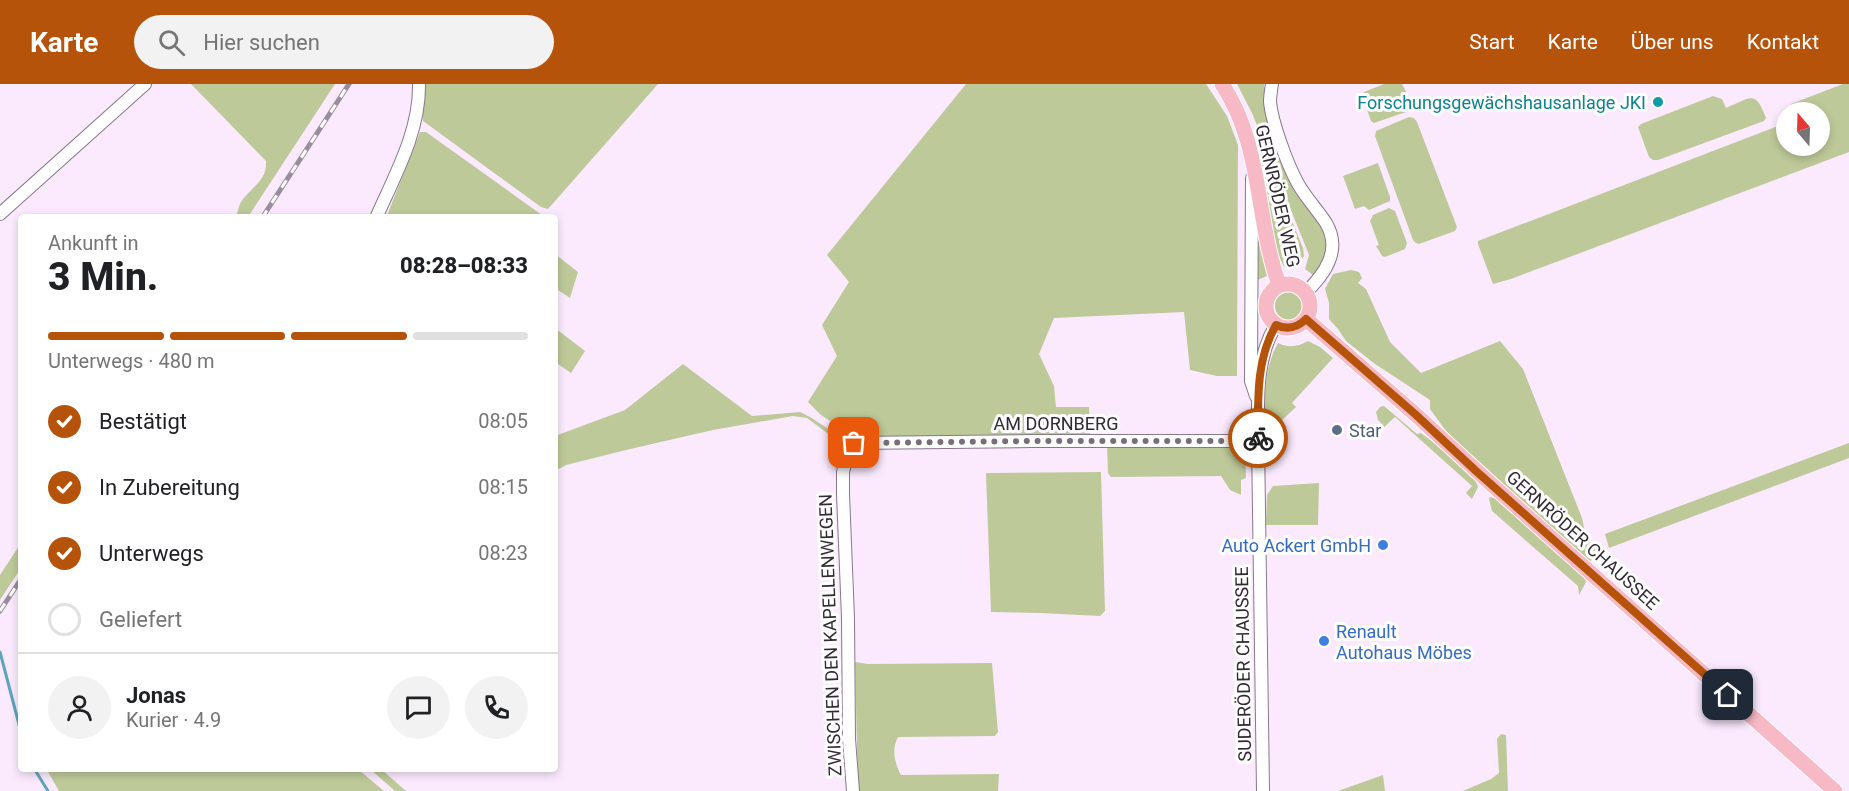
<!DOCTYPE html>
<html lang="de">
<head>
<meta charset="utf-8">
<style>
  :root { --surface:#fff; --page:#f2f2f2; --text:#202124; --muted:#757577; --line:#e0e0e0; --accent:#b45309 }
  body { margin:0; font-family:Roboto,sans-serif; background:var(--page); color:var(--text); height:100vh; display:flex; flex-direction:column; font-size:22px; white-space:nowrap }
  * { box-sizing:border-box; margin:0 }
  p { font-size:20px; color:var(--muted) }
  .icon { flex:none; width:33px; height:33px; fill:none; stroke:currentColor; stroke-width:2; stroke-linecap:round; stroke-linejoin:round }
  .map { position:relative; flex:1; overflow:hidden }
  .side { position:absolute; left:18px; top:130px; width:540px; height:558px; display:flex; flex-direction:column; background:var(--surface); border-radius:6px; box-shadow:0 3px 9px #0003 }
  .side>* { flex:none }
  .needle { width:39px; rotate:341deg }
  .tools { position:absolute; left:1776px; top:18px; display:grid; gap:12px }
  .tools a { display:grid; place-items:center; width:54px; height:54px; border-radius:50%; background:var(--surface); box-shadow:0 3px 9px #0003; font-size:30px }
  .pin { position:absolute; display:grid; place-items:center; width:51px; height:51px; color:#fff; margin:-26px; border-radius:12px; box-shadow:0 3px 9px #0006 }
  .courier { position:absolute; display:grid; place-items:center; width:60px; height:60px; margin:-30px; border:4px solid #b45309; border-radius:50%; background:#fff; color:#222; box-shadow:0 2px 8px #0007 }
  .overview em { font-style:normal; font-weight:800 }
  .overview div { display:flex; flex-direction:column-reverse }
  .overview { display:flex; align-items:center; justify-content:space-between; height:102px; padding:0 30px }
  h1 { font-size:39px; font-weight:800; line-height:45px }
  .bar { display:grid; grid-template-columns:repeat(4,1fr); gap:9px 6px; align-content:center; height:72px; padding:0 30px }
  .bar i { height:8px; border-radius:4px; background:var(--line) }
  .bar .active { background:var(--accent) }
  .bar p { grid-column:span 4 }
  .line { display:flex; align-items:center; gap:15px; padding:0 30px; border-top:2px solid var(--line) }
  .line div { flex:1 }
  .round { display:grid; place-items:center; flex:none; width:63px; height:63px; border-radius:32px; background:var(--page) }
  ol { padding:0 30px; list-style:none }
  li { display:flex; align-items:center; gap:18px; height:66px }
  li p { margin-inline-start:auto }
  li .icon { padding:6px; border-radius:50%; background:var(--accent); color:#fff; stroke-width:4 }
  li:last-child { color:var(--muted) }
  li i { width:33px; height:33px; border:3px solid var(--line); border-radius:50% }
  header { display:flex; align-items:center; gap:36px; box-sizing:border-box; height:84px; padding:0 30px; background:var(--accent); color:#fff }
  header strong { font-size:28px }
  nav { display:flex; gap:33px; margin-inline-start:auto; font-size:21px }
  .search { width:420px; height:54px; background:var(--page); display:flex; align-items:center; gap:15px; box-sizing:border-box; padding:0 21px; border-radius:33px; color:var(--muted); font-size:22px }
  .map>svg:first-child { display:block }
</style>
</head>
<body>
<header>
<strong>Karte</strong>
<div class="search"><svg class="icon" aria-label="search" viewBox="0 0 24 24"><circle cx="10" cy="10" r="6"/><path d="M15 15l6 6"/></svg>Hier suchen</div>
<nav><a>Start</a><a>Karte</a><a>Über uns</a><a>Kontakt</a></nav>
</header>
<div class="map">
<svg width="1849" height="707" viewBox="0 0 1849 707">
  <rect width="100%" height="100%" fill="#fbeafe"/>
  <!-- green -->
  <path fill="#bec999" d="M191,0H335L248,133H236C238,127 239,120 243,115C254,101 267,96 266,77Z
    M422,0H658L548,125L541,123L423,37Z
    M966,0H1206L1227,32L1238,61L1237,292H1217L1190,286L1184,228L1054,234L1039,270L1054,302L1056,323H1089L1090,350L954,354L851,351L821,331L808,318L837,272L822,241L849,198L827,171Z
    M1237,0H1264V25L1278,67L1319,137L1327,155V170L1318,186L1313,191L1305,185L1309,171L1252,29Z
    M1384,0H1402C1406,8 1412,17 1409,27L1374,39L1371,37L1362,11L1364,8Z
    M1843,0H1849V68L1511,195L1493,200L1478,160V157L1786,39V62H1820V28H1794L1791,20Z
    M1713,12L1722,15L1726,24C1751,14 1755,5 1766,34L1764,37L1658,76H1653L1649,73L1638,43L1641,40Z
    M1409,33L1414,34L1417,38L1457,143L1455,147L1419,160L1416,159L1413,156L1375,52L1376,47Z
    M1251,46L1279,105L1303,164L1304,172L1298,183H1284C1270,157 1270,125 1265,96C1262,79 1257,63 1251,46Z
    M420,48H426L542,131V134H386Z
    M1378,79L1390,113V117L1369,126L1364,122L1355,125L1343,92Z
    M1256,121L1267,192L1255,197Z
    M1389,124L1395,127L1407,159L1405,165L1385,173L1382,172L1376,162L1379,161L1370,137L1373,131Z
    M555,170L578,188L570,214L555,204Z
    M1351,186L1359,188L1362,194L1358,199L1366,205L1390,258L1421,289L1500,257L1523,285L1582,434L1585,448L1597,469L1589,479L1454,358L1430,325V316L1375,280L1346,257L1338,245L1329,235V219L1325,205L1333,190Z
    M1275 222a14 14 0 1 1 28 0a14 14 0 1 1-28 0Z
    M555,244L585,267L571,289L555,278Z
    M1308,257L1320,263L1333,274L1292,319L1296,323L1265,352C1265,320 1262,287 1278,259C1289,264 1297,263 1308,257Z
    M683,280L752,332L800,328L810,333L841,353L840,359L828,358L831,352L807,334L793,332L713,346L626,366L566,381L555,387V376L558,374L555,352L625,326Z
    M1384,322L1417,350L1421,349C1436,361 1474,384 1478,403L1472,415L1466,409L1472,402L1395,333L1381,346L1380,345L1383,341L1378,336L1376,328L1380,323Z
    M1849,359V374L1609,464L1605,450Z
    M1107,361L1243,362L1245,367L1246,394L1241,396V411L1230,406L1221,392L1111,393L1108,389Z
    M1101,388L1105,527L1100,532L1040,529L991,528L986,389Z
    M1319,399L1318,441H1266L1267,411L1273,402Z
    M1490,413L1500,416L1584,492L1586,498L1579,511L1578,502L1492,427L1489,415Z
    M21,459V484L0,516V491Z
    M855,578L868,580L992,579L998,648L995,652L898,653C891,665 895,680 901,691L999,690L998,707H858Z
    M1501,650L1506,651L1508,707H1463L1491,695L1499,689L1497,655Z
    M47,686H359L384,707H59Z
    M371,686H382L406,707H395Z
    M1383,691L1385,707H1338Z"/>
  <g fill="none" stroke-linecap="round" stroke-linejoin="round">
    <!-- stream -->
    <path stroke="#5da5bd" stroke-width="3" d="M0,568L21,648
      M35,686L48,707"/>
    <defs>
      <path id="minor" d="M1272,0C1271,6 1270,12 1270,18C1272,39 1287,79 1297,98C1305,113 1317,125 1326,139C1342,166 1325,190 1306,208
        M1252,94L1251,297L1256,312
        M0,130L145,0
        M376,134C395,91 420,47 419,0
        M853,707L849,655L848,534L843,410V388L848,369L854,359L1033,357H1238L1258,356
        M1263,707L1258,356C1258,317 1255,275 1276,241"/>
      <path id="major" d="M1222,0C1263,62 1255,133 1279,201
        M1266 222a22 22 0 1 1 44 0a22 22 0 1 1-44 0Z
        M1306,235L1415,330L1490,399L1835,707"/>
    </defs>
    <!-- minor casing -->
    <use href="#minor" stroke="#88788a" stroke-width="14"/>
    <!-- major casing -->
    <use href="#major" stroke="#fff" stroke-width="17"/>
    <!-- minor -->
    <use href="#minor" stroke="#fff" stroke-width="12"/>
    <!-- major -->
    <use href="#major" stroke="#f8b9c7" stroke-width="15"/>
    <defs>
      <path id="rail" d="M262,134L349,0
        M0,527L21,495"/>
    </defs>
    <!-- rail casing -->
    <use href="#rail" stroke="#998d9b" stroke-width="5"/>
    <!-- rail -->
    <use href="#rail" stroke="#fefefe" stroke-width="3" stroke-dasharray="9" stroke-linecap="butt"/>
  </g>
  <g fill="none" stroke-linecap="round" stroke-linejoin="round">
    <!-- done -->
    <path stroke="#786d79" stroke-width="6" stroke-dasharray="0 10.8" d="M854,359L1033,357H1238L1258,356V354"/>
    <!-- route -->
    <path stroke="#b45309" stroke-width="8" d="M1258,354C1258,316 1256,275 1276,241C1287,246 1297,244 1306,235L1415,330L1476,387L1728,611"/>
  </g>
  <!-- markers -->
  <circle fill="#0f9aa8" stroke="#fefefe" stroke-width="2" cx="1658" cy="18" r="6"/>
  <circle fill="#5c6f8a" stroke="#fefefe" stroke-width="2" cx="1337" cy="346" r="6"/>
  <g fill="#3f7fe0" stroke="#fefefe" stroke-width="2">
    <circle cx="1383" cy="461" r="6"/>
    <circle cx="1324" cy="557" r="6"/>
  </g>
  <g text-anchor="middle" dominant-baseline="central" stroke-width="6" stroke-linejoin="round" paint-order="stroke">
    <!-- culture labels -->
    <g font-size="18" fill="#0d838f" stroke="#fefefe" text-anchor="end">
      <text x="1646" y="18">Forschungsgewächshausanlage JKI</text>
    </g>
    <!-- street labels -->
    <g font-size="18" fill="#312a32" stroke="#fefefe">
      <text transform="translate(1278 112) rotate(77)">GERNRÖDER WEG</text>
      <text x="1056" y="339">AM DORNBERG</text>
      <text transform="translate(1583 456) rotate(42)">GERNRÖDER CHAUSSEE</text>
      <text transform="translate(830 551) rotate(-92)">ZWISCHEN DEN KAPELLENWEGEN</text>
      <text transform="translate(1243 580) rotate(-91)">SUDERÖDER CHAUSSEE</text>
    </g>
    <!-- service labels -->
    <g font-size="18" fill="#4e5e75" stroke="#fefefe" text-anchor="start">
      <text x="1349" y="346">Star</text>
    </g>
    <!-- shop labels -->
    <g font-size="18" fill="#366cbe" stroke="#fefefe" text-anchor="end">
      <text x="1371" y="461">Auto Ackert GmbH</text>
      <text x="1336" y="547" text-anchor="start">Renault<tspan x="1336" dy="21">Autohaus Möbes</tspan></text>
    </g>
  </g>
</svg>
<div class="tools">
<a><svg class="needle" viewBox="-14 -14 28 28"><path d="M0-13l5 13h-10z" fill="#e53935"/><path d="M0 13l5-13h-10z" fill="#757577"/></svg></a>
</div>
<div class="pin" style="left:854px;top:359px;background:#ea580c"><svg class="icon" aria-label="bag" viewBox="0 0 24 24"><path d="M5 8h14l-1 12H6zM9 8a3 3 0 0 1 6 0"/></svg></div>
<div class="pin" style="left:1728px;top:611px;background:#1f2937"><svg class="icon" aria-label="home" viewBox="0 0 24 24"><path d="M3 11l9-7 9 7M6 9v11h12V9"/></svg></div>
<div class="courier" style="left:1258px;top:354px"><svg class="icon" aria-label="bike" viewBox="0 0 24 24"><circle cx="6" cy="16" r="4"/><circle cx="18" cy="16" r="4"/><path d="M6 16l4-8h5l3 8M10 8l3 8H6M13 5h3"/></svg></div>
<section class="side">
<div class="overview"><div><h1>3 Min.</h1><p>Ankunft in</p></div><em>08:28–08:33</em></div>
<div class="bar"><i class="active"></i><i class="active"></i><i class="active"></i><i></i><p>Unterwegs · 480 m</p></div>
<ol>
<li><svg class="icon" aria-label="check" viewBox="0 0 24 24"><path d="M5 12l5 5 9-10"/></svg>Bestätigt<p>08:05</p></li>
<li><svg class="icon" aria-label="check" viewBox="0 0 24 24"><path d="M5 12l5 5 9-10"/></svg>In Zubereitung<p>08:15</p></li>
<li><svg class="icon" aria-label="check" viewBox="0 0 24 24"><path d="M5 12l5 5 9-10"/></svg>Unterwegs<p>08:23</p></li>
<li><i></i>Geliefert</li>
</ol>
<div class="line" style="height:108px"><a class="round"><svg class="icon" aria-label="person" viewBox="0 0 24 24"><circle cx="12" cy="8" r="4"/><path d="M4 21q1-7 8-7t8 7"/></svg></a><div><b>Jonas</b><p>Kurier · 4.9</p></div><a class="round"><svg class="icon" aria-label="chat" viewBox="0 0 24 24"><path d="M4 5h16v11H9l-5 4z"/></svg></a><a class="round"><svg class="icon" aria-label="phone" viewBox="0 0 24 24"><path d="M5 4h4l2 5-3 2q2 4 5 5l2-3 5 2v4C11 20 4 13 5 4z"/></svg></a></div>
</section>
</div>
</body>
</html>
